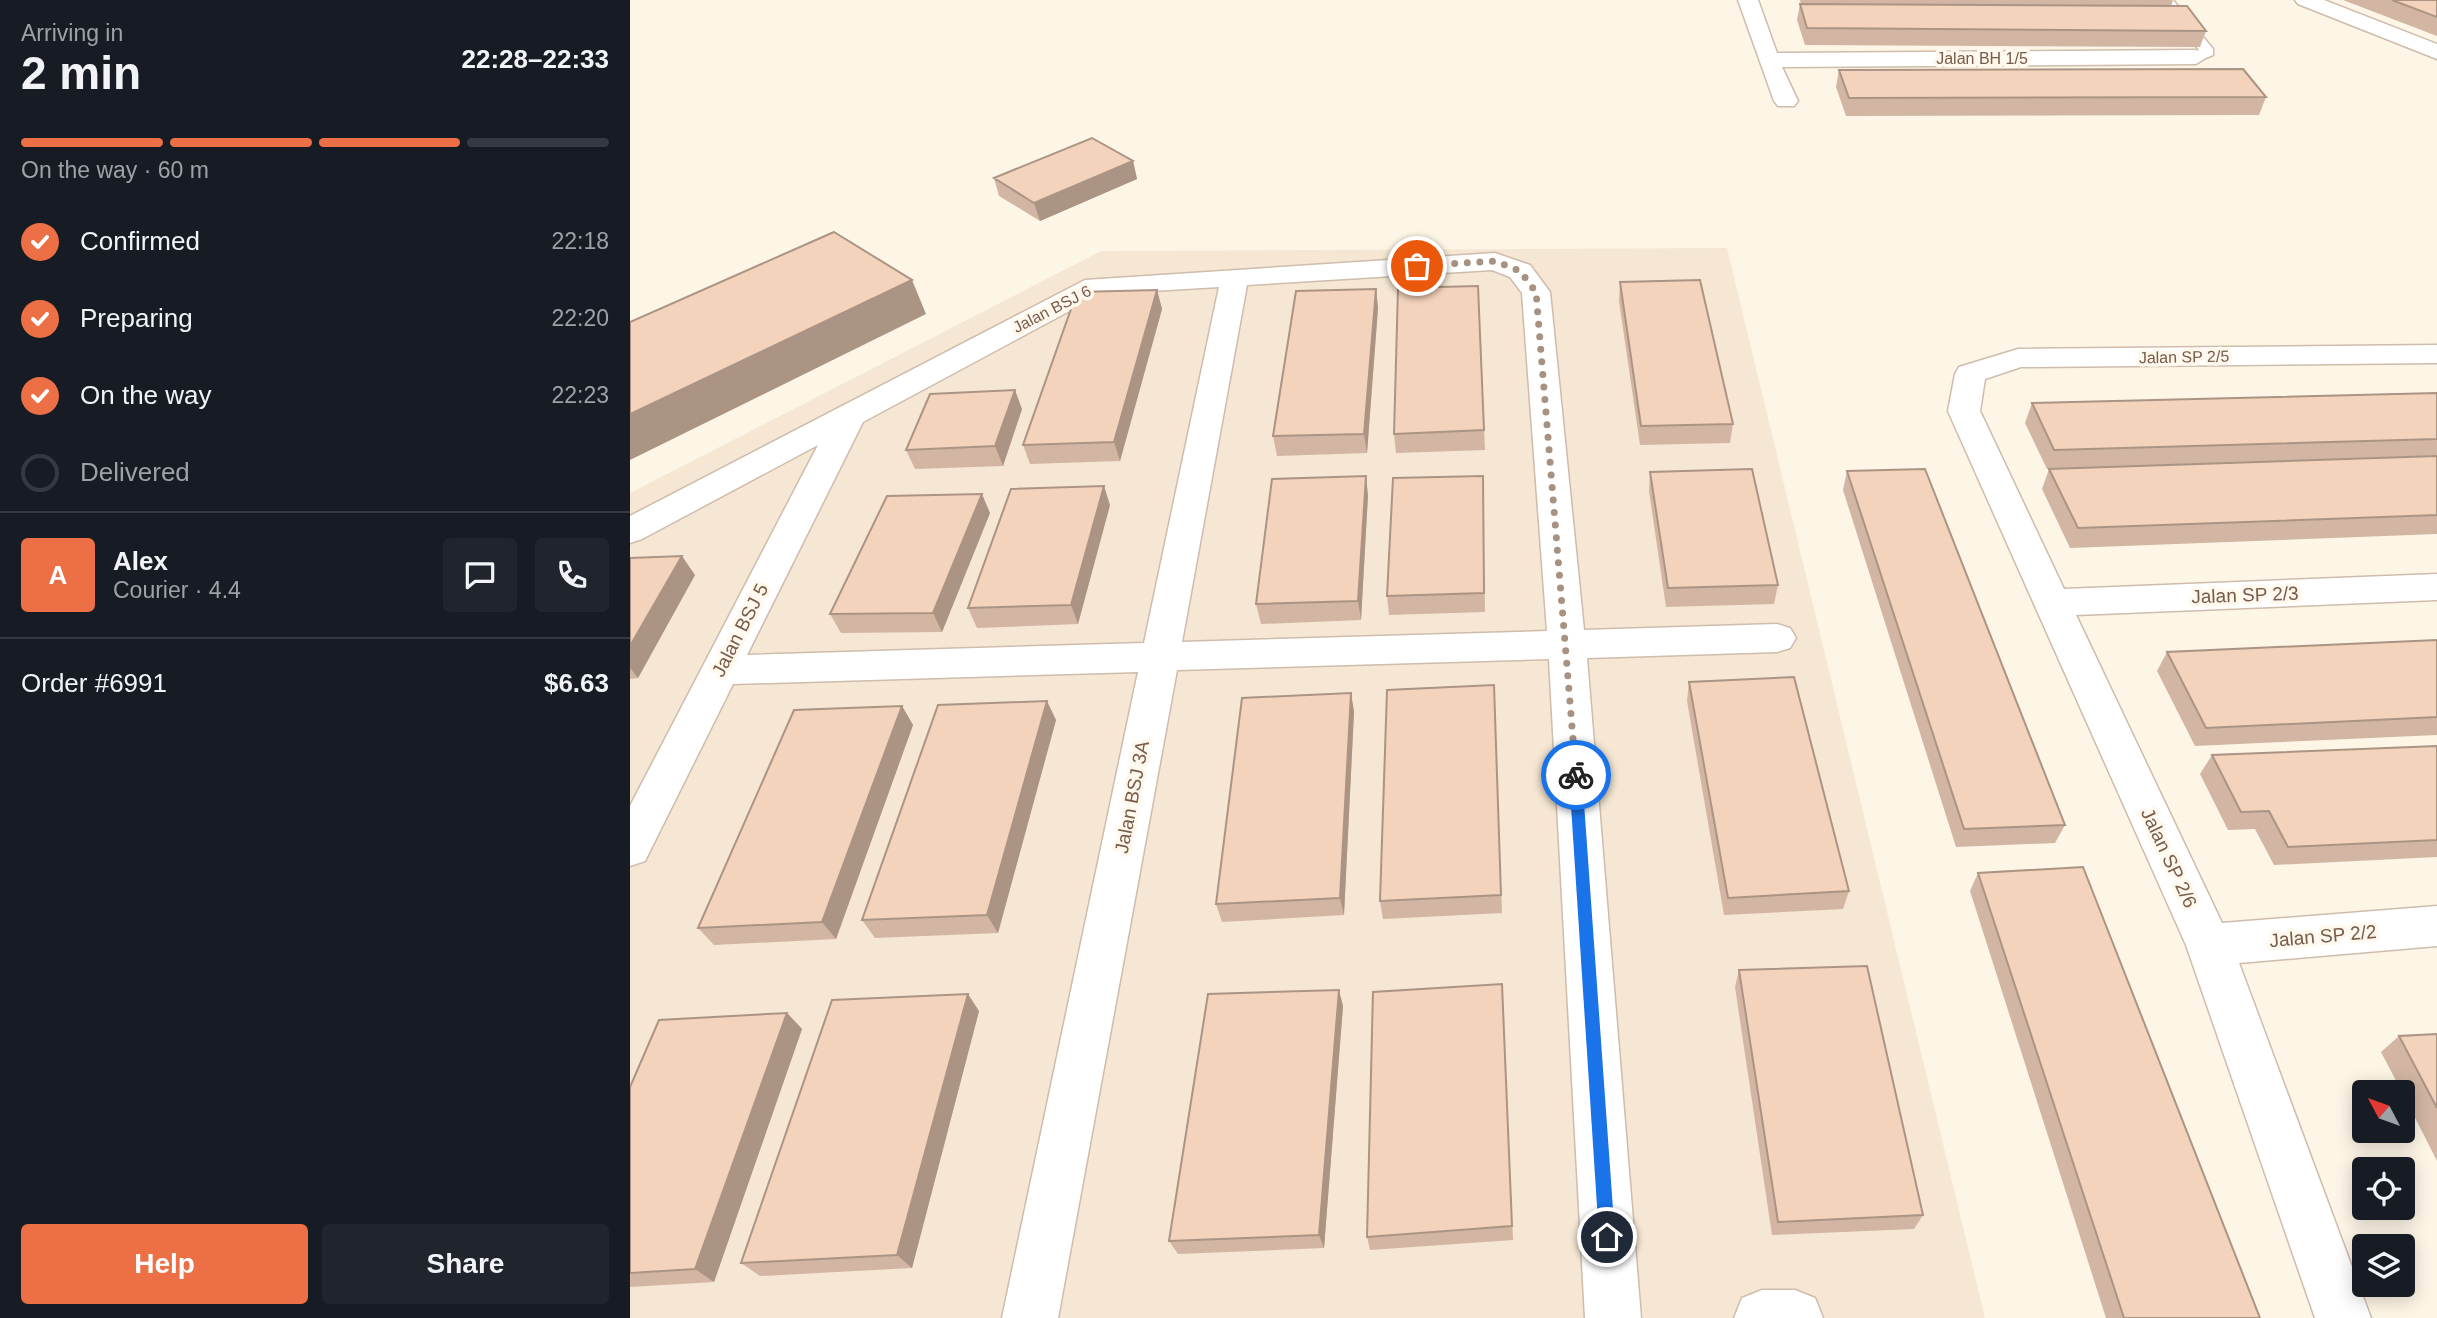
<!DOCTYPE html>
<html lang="en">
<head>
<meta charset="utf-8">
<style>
  :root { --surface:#171b24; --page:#20242c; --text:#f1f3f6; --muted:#9ea1a6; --line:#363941; --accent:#ec6f45 }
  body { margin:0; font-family:Helvetica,sans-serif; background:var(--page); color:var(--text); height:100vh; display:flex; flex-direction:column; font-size:26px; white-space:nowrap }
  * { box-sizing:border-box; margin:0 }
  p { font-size:23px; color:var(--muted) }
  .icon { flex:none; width:38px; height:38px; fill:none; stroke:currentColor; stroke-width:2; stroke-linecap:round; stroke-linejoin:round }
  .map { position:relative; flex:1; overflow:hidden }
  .sheet { display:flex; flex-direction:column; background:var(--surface); width:630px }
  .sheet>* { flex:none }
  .needle { width:46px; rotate:311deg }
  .tools { position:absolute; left:1722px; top:1080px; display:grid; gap:14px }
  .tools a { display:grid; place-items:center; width:63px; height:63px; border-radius:7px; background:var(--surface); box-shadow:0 4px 18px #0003; font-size:35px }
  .pin { position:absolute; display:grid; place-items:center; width:60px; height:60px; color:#fff; margin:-30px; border:4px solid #fff; border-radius:50%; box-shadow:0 2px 7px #0007 }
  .courier { position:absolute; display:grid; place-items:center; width:70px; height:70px; margin:-35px; border:5px solid #1a73e8; border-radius:50%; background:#fff; color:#222; box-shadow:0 2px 9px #0007 }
  .head em { font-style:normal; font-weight:800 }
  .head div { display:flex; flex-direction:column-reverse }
  .head { display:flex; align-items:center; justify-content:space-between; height:119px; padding:0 21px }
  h1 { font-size:46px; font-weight:800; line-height:52px }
  .bar { display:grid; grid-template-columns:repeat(4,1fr); gap:10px 7px; align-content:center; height:84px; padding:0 21px }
  .bar i { height:9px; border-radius:5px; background:var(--line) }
  .bar .active { background:var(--accent) }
  .bar p { grid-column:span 4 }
  .line { display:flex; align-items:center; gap:18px; padding:0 21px; border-top:2px solid var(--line) }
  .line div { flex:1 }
  .round { display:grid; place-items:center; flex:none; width:74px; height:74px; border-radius:7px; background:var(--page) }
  ol { padding:0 21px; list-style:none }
  li { display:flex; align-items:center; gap:21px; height:77px }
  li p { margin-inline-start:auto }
  li .icon { padding:7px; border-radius:50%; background:var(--accent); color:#fff; stroke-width:4 }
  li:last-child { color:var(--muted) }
  li i { width:38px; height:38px; border:4px solid var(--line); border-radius:50% }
  .primary-button { display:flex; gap:14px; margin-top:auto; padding:14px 21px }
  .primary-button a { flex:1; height:80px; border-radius:7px; background:var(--accent); color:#fff; font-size:28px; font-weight:800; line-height:80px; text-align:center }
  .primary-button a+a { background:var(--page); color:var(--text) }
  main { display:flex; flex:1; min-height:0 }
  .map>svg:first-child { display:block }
</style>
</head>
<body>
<main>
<section class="sheet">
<div class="head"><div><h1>2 min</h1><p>Arriving in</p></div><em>22:28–22:33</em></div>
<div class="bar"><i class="active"></i><i class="active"></i><i class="active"></i><i></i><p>On the way · 60 m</p></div>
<ol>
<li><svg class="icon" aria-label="check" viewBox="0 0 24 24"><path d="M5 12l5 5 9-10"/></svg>Confirmed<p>22:18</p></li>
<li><svg class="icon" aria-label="check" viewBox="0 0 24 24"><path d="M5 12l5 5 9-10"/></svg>Preparing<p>22:20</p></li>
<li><svg class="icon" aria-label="check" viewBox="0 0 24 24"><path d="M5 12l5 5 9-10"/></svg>On the way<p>22:23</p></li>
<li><i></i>Delivered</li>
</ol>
<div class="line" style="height:126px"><b class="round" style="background:var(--accent);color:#fff">A</b><div><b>Alex</b><p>Courier · 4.4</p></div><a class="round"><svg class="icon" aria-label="chat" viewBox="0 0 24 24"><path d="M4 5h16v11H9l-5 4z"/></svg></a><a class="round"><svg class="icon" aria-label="phone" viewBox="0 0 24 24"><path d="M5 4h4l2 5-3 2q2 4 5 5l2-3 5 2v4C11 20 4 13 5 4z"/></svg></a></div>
<div class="line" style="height:91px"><div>Order #6991</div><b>$6.63</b></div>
<div class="primary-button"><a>Help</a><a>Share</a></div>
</section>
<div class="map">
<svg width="1807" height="1318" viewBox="0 0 1807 1318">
  <rect width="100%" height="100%" fill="#fdf5e5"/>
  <!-- residential -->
  <path fill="#f5e7d3" d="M1097,248L1355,1318H0V493L471,251Z"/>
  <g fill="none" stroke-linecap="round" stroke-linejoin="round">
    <defs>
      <path id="lane" d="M1529,0H1543L1583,49V55L1566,62L1561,60V54L1569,50Z"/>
      <path id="street" d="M1108,0H1128L1147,53L1566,50L1577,57L1566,64L1152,67L1168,101L1164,106H1148L1144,101Z
        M1665,0H1694L1807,44V59L1668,4Z
        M865,253L900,265L920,292L954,630L1147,624L1160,628L1166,638L1160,648L1147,652L957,658L1011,1318H955L919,659L547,670L428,1318H372L508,672L103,684L15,861L0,866V806L188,445L12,539L0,543V516L455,280ZM862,270L880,277L892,293L917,631L552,642L617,285ZM589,287L514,643L117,655L233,422L471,294Z
        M1807,345V363L1391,367L1355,379L1350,411L1434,589L1807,574V600L1446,615L1592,923L1807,906V946L1609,963L1741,1318H1685L1556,945L1318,411L1325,374L1329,367L1388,349Z
        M1132,1290H1165L1185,1298L1193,1318H1104L1112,1298Z"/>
    </defs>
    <!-- lane casing -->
    <use href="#lane" stroke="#cfbcab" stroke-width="3"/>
    <!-- street casing -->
    <use href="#street" stroke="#cfbcab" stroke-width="3"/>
    <!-- lane -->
    <use href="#lane" fill="#fff" fill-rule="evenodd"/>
    <!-- street -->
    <use href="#street" fill="#fff" fill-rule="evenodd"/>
  </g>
  <!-- wall -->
  <path fill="#d2b5a2" d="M1170,0H1543L1541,6L1576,31L1570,47L1175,45L1167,20L1170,4H1171Z
    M1713,0H1807V36Z
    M1209,70L1636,97L1629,115L1216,116L1206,87Z
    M503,161L507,179L410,221L369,196L364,178Z
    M990,282L1103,424L1100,443L1010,445L989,301Z
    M848,286L855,450L766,453L764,434Z
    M746,289L748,308L737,453L647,456L643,436Z
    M527,290L532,309L490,461L400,464L393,445Z
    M1807,393V534L1440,548L1412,489L1419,469L1499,467L1417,469L1395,423L1402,403Z
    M392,409L373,466L285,469L276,450Z
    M1217,471L1435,825L1425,843L1326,847L1213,490Z
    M1020,472L1148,585L1144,604L1036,607L1019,491Z
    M738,495L731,620L631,624L626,604Z
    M853,495L855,612L759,615L757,596Z
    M480,505L448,624L347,628L338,608Z
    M360,513L312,632L211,633L200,614Z
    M0,558L65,575L8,678L0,679Z
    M1807,640V735L1565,746L1527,671L1537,652Z
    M1059,682L1219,891L1213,909L1094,915L1057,701Z
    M864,685L872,913L753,919L750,901Z
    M721,693L724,712L714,915L592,922L586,904Z
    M272,706L283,725L206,939L84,945L68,928Z
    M426,720L368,933L245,938L232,920Z
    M1807,746V857L1644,865L1625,829L1598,830L1570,774L1582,755Z
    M1348,873L1630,1318H1476L1340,891Z
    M1109,970L1293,1215L1284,1229L1142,1235L1105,987Z
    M872,984L883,1240L740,1250L737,1237Z
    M713,1006L694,1248L548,1254L539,1241Z
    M349,1011L282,1268L130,1276L111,1263Z
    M157,1013L172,1029L84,1282L0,1287V1087Z
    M1807,1034V1161L1773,1094V1092H1772L1751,1052L1769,1036Z"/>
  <!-- shaded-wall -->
  <path fill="#ab9484" d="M503,161L507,179L410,221L404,203Z
    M282,280L296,314L0,460V414Z
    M746,289L748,308L737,453L734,434Z
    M527,290L532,309L490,461L484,442Z
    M385,390L392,409L373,466L365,446Z
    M736,476L738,495L731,620L728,601Z
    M474,486L480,505L448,624L441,605Z
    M352,494L360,513L312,632L303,613Z
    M52,556L65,575L8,678L0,668V646Z
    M721,693L724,712L714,915L710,898Z
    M417,701L426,720L368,933L357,915Z
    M272,706L283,725L206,939L192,922Z
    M709,990L713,1006L694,1248L689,1235Z
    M338,994L349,1011L282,1268L267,1255Z
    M157,1013L172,1029L84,1282L65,1269Z"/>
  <!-- building -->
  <path fill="#f4d3bc" stroke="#ab9484" stroke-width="2" d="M1762,0H1807V17Z
    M1170,4L1557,6L1576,31L1177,28Z
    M1613,69L1636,97L1219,98L1209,70Z
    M462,138L503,161L404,203L364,178Z
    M204,232L282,280L0,414V322Z
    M1070,280L1103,424L1011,426L990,282Z
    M848,286L854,430L764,434L768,288Z
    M746,289L734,434L643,436L666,291Z
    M527,290L484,442L393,445L447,292Z
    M385,390L365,446L276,450L300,394Z
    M1807,393V439L1424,450L1402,403Z
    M1807,456V515L1448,528L1419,469Z
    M1122,469L1148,585L1038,588L1020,472Z
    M1295,469L1435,825L1334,829L1217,471Z
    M736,476L728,601L626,604L642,479Z
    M853,476L854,593L757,596L763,478Z
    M474,486L441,605L338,608L381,489Z
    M352,494L303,613L200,614L257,496Z
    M52,556L0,646V558Z
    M1807,640V717L1576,728L1537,652Z
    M1164,677L1219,891L1098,898L1059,682Z
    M864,685L871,895L750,901L757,690Z
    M721,693L710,898L586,904L612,698Z
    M417,701L357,915L232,920L308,705Z
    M272,706L192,922L68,928L164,710Z
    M1807,746V840L1658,847L1639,811L1611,812L1582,755Z
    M1453,867L1630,1318H1494L1348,873Z
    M1237,966L1293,1215L1148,1222L1109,970Z
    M872,984L882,1226L737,1237L743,992Z
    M709,990L689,1235L539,1241L578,994Z
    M338,994L267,1255L111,1263L202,1000Z
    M157,1013L65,1269L0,1273V1087L29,1020Z
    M1807,1034V1108L1769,1036Z"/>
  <!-- route -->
  <path fill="#1a73e8" d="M946,770L952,775L985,1237L977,1245L969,1237L939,775Z"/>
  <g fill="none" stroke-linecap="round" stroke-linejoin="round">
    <!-- done -->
    <path stroke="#a79180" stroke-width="7" stroke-dasharray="0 12.6" d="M787,266L865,261L890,271L906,292L946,775"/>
  </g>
  <g text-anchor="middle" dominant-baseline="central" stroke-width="7" stroke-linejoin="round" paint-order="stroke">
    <!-- far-street labels -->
    <g font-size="16" fill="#785b49" stroke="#fff8ed">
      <text x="1352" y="58">Jalan BH 1/5</text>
      <text transform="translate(422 309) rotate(-27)">Jalan BSJ 6</text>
      <text transform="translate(1554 357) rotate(-1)">Jalan SP 2/5</text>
    </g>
    <!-- street labels -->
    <g font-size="19" fill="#785b49" stroke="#fff8ed">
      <text transform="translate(1615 595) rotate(-2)">Jalan SP 2/3</text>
      <text transform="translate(110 630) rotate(-63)">Jalan BSJ 5</text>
      <text transform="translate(502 797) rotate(-79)">Jalan BSJ 3A</text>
      <text transform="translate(1539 858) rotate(65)">Jalan SP 2/6</text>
      <text transform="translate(1693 936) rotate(-5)">Jalan SP 2/2</text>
    </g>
  </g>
</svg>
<div class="tools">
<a><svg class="needle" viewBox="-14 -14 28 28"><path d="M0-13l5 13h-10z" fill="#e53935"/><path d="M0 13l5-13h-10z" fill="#9ea1a6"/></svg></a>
<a><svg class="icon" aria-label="locate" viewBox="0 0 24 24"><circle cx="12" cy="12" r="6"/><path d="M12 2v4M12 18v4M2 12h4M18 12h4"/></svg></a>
<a><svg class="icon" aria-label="layers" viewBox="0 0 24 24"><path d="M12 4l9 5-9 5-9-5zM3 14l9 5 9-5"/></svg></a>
</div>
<div class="pin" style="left:787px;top:266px;background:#ea580c"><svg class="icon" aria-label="bag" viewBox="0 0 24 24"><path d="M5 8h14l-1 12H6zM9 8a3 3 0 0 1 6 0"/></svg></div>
<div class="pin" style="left:977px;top:1237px;background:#1f2937"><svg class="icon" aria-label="home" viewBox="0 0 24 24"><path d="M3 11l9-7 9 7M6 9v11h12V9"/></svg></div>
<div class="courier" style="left:946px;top:775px"><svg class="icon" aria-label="bike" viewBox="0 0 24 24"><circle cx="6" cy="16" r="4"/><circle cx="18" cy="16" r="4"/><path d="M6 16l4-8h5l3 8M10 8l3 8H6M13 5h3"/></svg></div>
</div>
</main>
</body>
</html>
